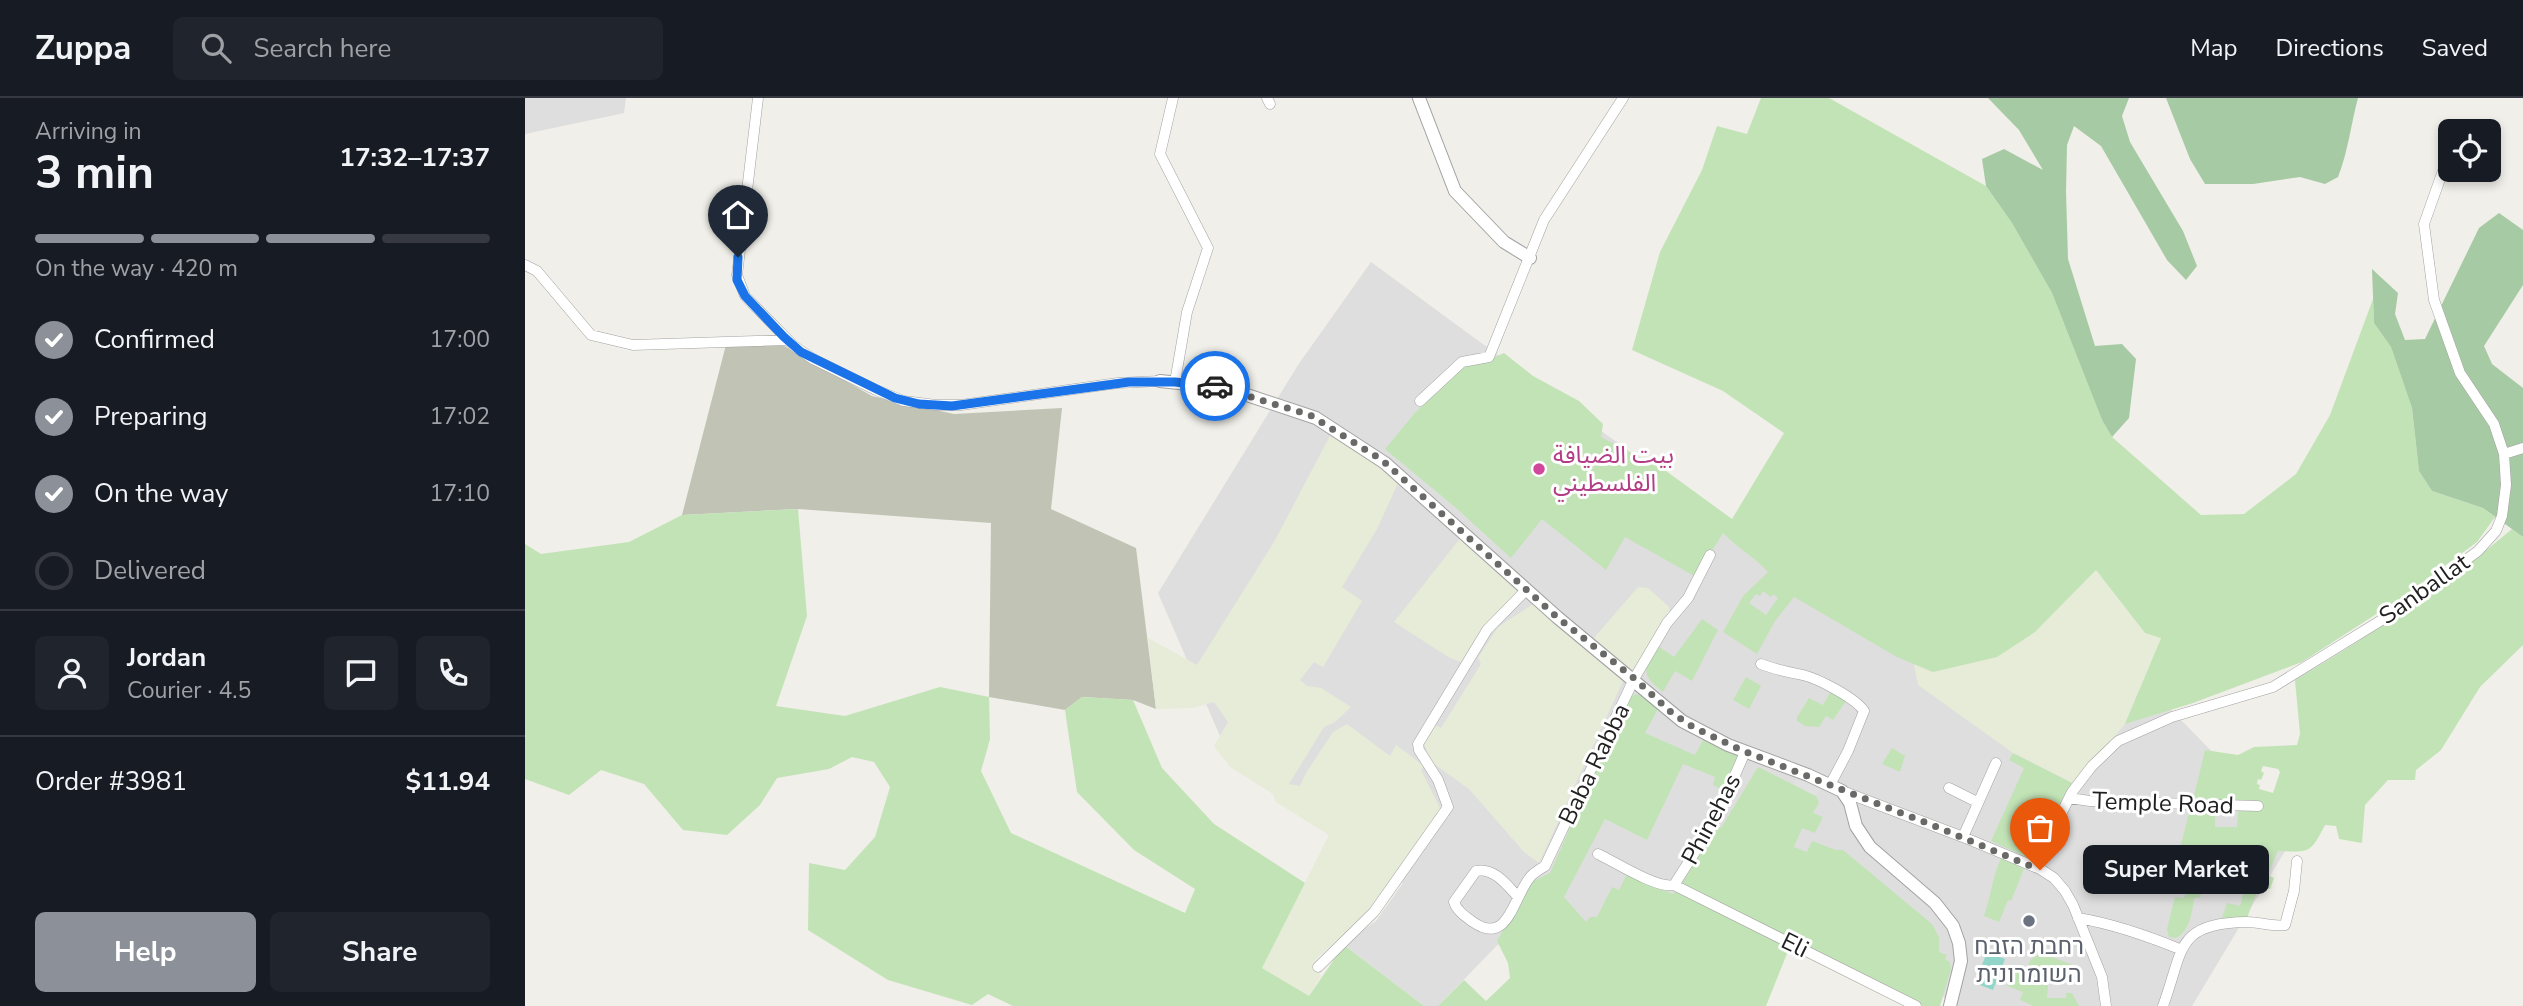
<!DOCTYPE html>
<html lang="en">
<head>
<meta charset="utf-8">
<style>
  :root { --surface:#171b24; --page:#20242c; --text:#f1f3f6; --muted:#9ea1a6; --line:#363941; --accent:#8c9099 }
  body { margin:0; font-family:"Nunito Sans","Noto Sans Arabic",Heebo,sans-serif; background:var(--page); color:var(--text); height:100vh; display:flex; flex-direction:column; font-size:26px; white-space:nowrap }
  * { box-sizing:border-box; margin:0 }
  p { font-size:23px; color:var(--muted) }
  .icon { flex:none; width:38px; height:38px; fill:none; stroke:currentColor; stroke-width:2; stroke-linecap:round; stroke-linejoin:round }
  .map { position:relative; flex:1; overflow:hidden }
  .sheet { display:flex; flex-direction:column; background:var(--surface); width:525px }
  .sheet>* { flex:none }
  .fabs { position:absolute; left:1913px; top:21px; display:grid; gap:14px }
  .fabs a { display:grid; place-items:center; width:63px; height:63px; border-radius:10px; background:var(--surface); box-shadow:0 4px 10px #0003; font-size:35px }
  .pin { position:absolute; display:grid; place-items:center; width:60px; height:60px; color:#fff; margin:-72px -30px; border-radius:50% 50% 50% 0; rotate:-45deg; box-shadow:0 0 7px #0007 }
  .pin .icon { rotate:45deg }
  .courier { position:absolute; display:grid; place-items:center; width:70px; height:70px; margin:-35px; border:5px solid #1a73e8; border-radius:50%; background:#fff; color:#222; box-shadow:0 2px 9px #0007 }
  .bubble { position:absolute; height:49px; border-radius:10px; background:var(--surface); box-shadow:0 4px 10px #0003; font-size:23px; font-weight:700; line-height:49px; text-align:center }
  .headline em { font-style:normal; font-weight:700 }
  .headline div { display:flex; flex-direction:column-reverse }
  .headline { display:flex; align-items:center; justify-content:space-between; height:119px; padding:0 35px }
  h1 { font-size:46px; font-weight:700; line-height:52px }
  .bar { display:grid; grid-template-columns:repeat(4,1fr); gap:10px 7px; align-content:center; height:84px; padding:0 35px }
  .bar i { height:9px; border-radius:5px; background:var(--line) }
  .bar .active { background:var(--accent) }
  .bar p { grid-column:span 4 }
  .line { display:flex; align-items:center; gap:18px; padding:0 35px; border-top:2px solid var(--line) }
  .line div { flex:1 }
  .round { display:grid; place-items:center; flex:none; width:74px; height:74px; border-radius:10px; background:var(--page) }
  ol { padding:0 35px; list-style:none }
  li { display:flex; align-items:center; gap:21px; height:77px }
  li p { margin-inline-start:auto }
  li .icon { padding:7px; border-radius:50%; background:var(--accent); color:#fff; stroke-width:4 }
  li:last-child { color:var(--muted) }
  li i { width:38px; height:38px; border:4px solid var(--line); border-radius:50% }
  .cta { display:flex; gap:14px; margin-top:auto; padding:14px 35px }
  .cta a { flex:1; height:80px; border-radius:10px; background:var(--accent); color:#fff; font-size:28px; font-weight:700; line-height:80px; text-align:center }
  .cta a+a { background:var(--page); color:var(--text) }
  header { display:flex; align-items:center; gap:42px; box-sizing:border-box; height:98px; padding:0 35px; background:var(--surface); border-bottom:2px solid var(--line) }
  header strong { font-size:33px }
  nav { display:flex; gap:38px; margin-inline-start:auto; font-size:24px }
  .search { width:490px; height:63px; background:var(--page); display:flex; align-items:center; gap:18px; box-sizing:border-box; padding:0 24px; border-radius:10px; color:var(--muted); font-size:26px }
  main { display:flex; flex:1; min-height:0 }
  .map>svg:first-child { display:block }
</style>
</head>
<body>
<header>
<strong>Zuppa</strong>
<div class="search"><svg class="icon" aria-label="search" viewBox="0 0 24 24"><circle cx="10" cy="10" r="6"/><path d="M15 15l6 6"/></svg>Search here</div>
<nav><a>Map</a><a>Directions</a><a>Saved</a></nav>
</header>
<main>
<section class="sheet">
<div class="headline"><div><h1>3 min</h1><p>Arriving in</p></div><em>17:32–17:37</em></div>
<div class="bar"><i class="active"></i><i class="active"></i><i class="active"></i><i></i><p>On the way · 420 m</p></div>
<ol>
<li><svg class="icon" aria-label="check" viewBox="0 0 24 24"><path d="M5 12l5 5 9-10"/></svg>Confirmed<p>17:00</p></li>
<li><svg class="icon" aria-label="check" viewBox="0 0 24 24"><path d="M5 12l5 5 9-10"/></svg>Preparing<p>17:02</p></li>
<li><svg class="icon" aria-label="check" viewBox="0 0 24 24"><path d="M5 12l5 5 9-10"/></svg>On the way<p>17:10</p></li>
<li><i></i>Delivered</li>
</ol>
<div class="line" style="height:126px"><a class="round"><svg class="icon" aria-label="person" viewBox="0 0 24 24"><circle cx="12" cy="8" r="4"/><path d="M4 21q1-7 8-7t8 7"/></svg></a><div><b>Jordan</b><p>Courier · 4.5</p></div><a class="round"><svg class="icon" aria-label="chat" viewBox="0 0 24 24"><path d="M4 5h16v11H9l-5 4z"/></svg></a><a class="round"><svg class="icon" aria-label="phone" viewBox="0 0 24 24"><path d="M5 4h4l2 5-3 2q2 4 5 5l2-3 5 2v4C11 20 4 13 5 4z"/></svg></a></div>
<div class="line" style="height:91px"><div>Order #3981</div><b>$11.94</b></div>
<div class="cta"><a>Help</a><a>Share</a></div>
</section>
<div class="map">
<svg width="1998" height="908" viewBox="0 0 1998 908">
  <rect width="100%" height="100%" fill="#f0efe9"/>
  <!-- residential -->
  <path fill="#dfdede" d="M0,0H101L99,15L0,36Z
    M846,164L1262,469L1540,669L1621,586L1769,738L1667,908H1432L1220,768L1141,864L990,829L913,908H899L818,846L851,823L878,785L708,668L633,495L773,267Z"/>
  <!-- construction -->
  <path fill="#c1c4b5" d="M203,239L254,245L347,298L429,316L537,310L526,411L611,450L631,611L608,602L557,599L540,612L464,599L466,425L273,411L157,417Z"/>
  <!-- farmland -->
  <path fill="#e6ecd7" d="M807,334L841,357L873,385L852,431L817,489L837,503L798,569L789,564L775,582L782,588L796,590L826,609L810,624L799,629L764,686L775,688L781,675L808,634L822,626L865,658L871,647L899,668L896,672L916,712L861,791L836,821L791,861L788,869L796,878L784,898L737,870L804,737L751,704L748,696L705,669L689,648L703,624L689,604L668,610L631,611L623,540L672,567L749,444Z
    M937,438L994,490L992,496L958,528L936,564L925,560L869,524Z
    M1571,472L1620,535L1636,539L1600,626L1549,686L1488,655L1393,587L1389,566L1408,574L1510,534Z
    M1113,489L1123,490L1144,509L1145,514L1113,570L1105,572L1069,540Z
    M1010,505L1099,581L1014,765L999,754L944,691L905,663L899,645L910,627L916,630L956,566L953,560L973,529Z"/>
  <!-- grass -->
  <path fill="#c2e3b6" fill-rule="evenodd" d="M1236,0H1304L1461,88L1487,125L1527,195L1577,322L1587,339L1676,417L1719,416L1771,376L1805,317L1848,201L1849,225L1866,249L1887,310L1894,373L1907,393L1958,410L1970,419L1952,444L1876,500L1777,564L1668,605L1600,626L1636,540L1620,535L1571,472L1510,534L1472,559L1408,574L1372,559L1269,499L1250,523L1232,556L1198,534L1218,498L1243,474C1230,459 1212,450 1198,435L1171,479L1100,439L1081,472L1017,421L986,460L931,410L860,351L889,316L939,265L966,261L979,255L1008,278L1054,303L1078,326L1076,339L1141,373L1207,421L1259,335L1198,293L1107,252L1135,154L1177,72L1192,28L1222,36ZM1238,493L1246,499L1248,496L1253,500L1241,517L1224,505L1231,496L1235,498Z
    M273,411L282,518L251,608L320,618L415,589L464,599L465,641L456,673L486,735L660,815L670,791L609,752L552,694L540,612L557,599L608,602L637,670L689,726L780,785L737,870L784,898L819,847L899,908H488L463,896L447,907L363,882L283,832L284,765L320,772L350,739L365,689L349,664L327,659L304,671L252,680L235,707L202,737L158,732L119,686L76,672L44,697L0,681V446L16,456L104,444L157,417Z
    M1987,431L1998,439V547L1955,589L1916,652L1891,672L1890,682H1863L1840,707L1837,745L1814,741L1811,728L1800,727C1785,756 1785,754 1753,753L1743,777L1749,780L1745,791L1734,788L1722,820L1696,823L1702,805L1715,808L1719,793L1699,789L1690,792L1677,791L1675,800H1669C1667,816 1665,832 1651,840L1644,839L1642,831L1650,799L1659,800L1663,787L1667,788L1673,768L1656,763L1651,778H1648L1645,793L1617,787L1620,763L1629,764L1632,758L1652,762L1665,711L1690,713V729H1712L1713,713L1734,711L1668,702L1680,652L1713,657L1729,649L1772,647L1775,636L1770,582C1846,537 1920,488 1987,431ZM1738,668L1753,671L1755,674L1748,695L1734,691L1735,687L1732,686L1733,681L1736,682L1739,675L1736,673Z
    M1177,521L1193,532L1167,583L1150,573L1138,594C1115,577 1118,570 1133,548L1149,559Z
    M1221,579L1236,588L1224,611L1208,602Z
    M1306,593L1321,603L1308,622L1301,618L1294,629L1280,628L1272,623V619L1284,600L1298,607Z
    M1110,596L1119,598L1134,609L1120,635L1170,657L1180,638L1215,656L1198,692L1188,687L1190,679L1158,666L1122,742L1080,721L1039,799L1061,824L1065,819H1072L1087,789L1094,792L1102,776L1148,796L1150,793L1260,846L1263,853L1241,908H913L939,882L961,903L985,880L983,865L972,843L1005,785L1025,775L1077,657L1105,600Z
    M1367,650L1380,658L1375,674L1357,666Z
    M1488,655L1549,686L1536,706L1508,762L1466,743L1499,670L1484,662Z
    M1233,669L1291,698L1294,705L1288,715L1298,719L1290,735L1277,730L1269,749L1282,754L1287,743L1311,752H1318L1407,826L1414,839V854L1422,857L1420,861L1425,864L1426,871L1415,908H1398L1156,786L1192,727L1196,730Z
    M1476,760L1499,771L1486,803L1483,802L1474,824L1459,818C1466,798 1467,780 1476,760Z
    M1516,855L1548,867L1549,872H1554V878L1524,876L1522,900H1541V895H1547L1554,908H1509L1495,902L1498,894L1482,888L1490,868L1501,872L1506,861Z"/>
  <!-- forest -->
  <path fill="#a6caa3" d="M1463,0H1604L1597,18L1605,44L1658,133L1672,168L1661,182L1642,162L1576,48L1549,28L1542,47L1541,94L1543,161L1570,248L1597,246L1611,261L1604,320L1587,339L1577,322L1527,195L1487,125L1461,88L1457,61L1479,51L1518,72L1494,32Z
    M1641,0H1833C1826,26 1823,54 1813,79L1800,86L1775,79L1728,86H1680L1665,61Z
    M1974,115L1998,132V187L1959,248L1967,266L1998,290V439L1958,410L1907,393L1894,373L1887,310L1866,249L1849,225L1847,171L1873,195L1870,216L1880,242L1900,241L1954,130Z"/>
  <!-- pitch -->
  <path fill="#92d5c9" d="M1462,854L1480,861L1468,892L1450,885Z"/>
  <!-- parking -->
  <path fill="#e1e1e1" d="M1273,677L1297,688L1291,698L1268,686Z"/>
  <g fill="none" stroke-linecap="round" stroke-linejoin="round">
    <defs>
      <path id="minor" d="M233,0L212,177L220,198L269,248L288,261L351,292L379,303L411,307H436L593,285L635,283
        M648,0L635,56L683,150L662,214L650,284
        M742,0L745,6
        M0,167L12,173L66,237L108,247L262,242
        M895,303L937,264L964,259L1019,122L1098,0
        M1979,356L1998,350
        M1236,566C1251,572 1263,574 1278,577C1294,581 1330,600 1339,613L1323,653L1305,687
        M1424,690L1452,704
        M1317,693L1438,739L1515,771L1529,780L1540,793L1548,807L1577,879L1581,908
        M1544,700L1565,703L1733,708
        M1438,739L1471,665
        M1073,756C1090,764 1132,791 1149,787L1191,721L1220,654
        M1510,769L1547,694L1567,668L1593,643L1647,619L1748,589L1868,515L1953,453L1971,433L1977,418L1981,387L1979,356L1969,326L1935,275L1909,202L1899,126L1925,53
        M1149,787L1391,908
        M993,799C982,787 969,769 951,773L929,804C932,813 940,818 948,824C984,849 988,798 1006,778C1010,774 1015,771 1020,768L1109,581L1142,525L1163,500L1185,457
        M1553,820C1589,826 1623,838 1657,852
        M793,869L849,814L923,709L913,682L894,652L893,646L962,532L1001,492
        M1638,908C1659,851 1650,825 1722,824C1735,824 1748,829 1760,827L1769,793L1772,763"/>
      <path id="tertiary" d="M894,0L930,93L979,144L1005,160
        M635,283L701,290L791,320L860,365L1032,519L1157,623L1203,647L1283,677L1317,693L1325,705L1331,728L1345,749L1410,805L1428,828L1434,845L1436,863L1425,908"/>
    </defs>
    <!-- minor casing -->
    <use href="#minor" stroke="#a2a2a2" stroke-width="11"/>
    <!-- tertiary casing -->
    <use href="#tertiary" stroke="#a2a2a2" stroke-width="14"/>
    <!-- minor -->
    <use href="#minor" stroke="#fff" stroke-width="10"/>
    <!-- tertiary -->
    <use href="#tertiary" stroke="#fff" stroke-width="12"/>
  </g>
  <g fill="none" stroke-linecap="round" stroke-linejoin="round">
    <!-- done -->
    <path stroke="#696967" stroke-width="7" stroke-dasharray="0 12.6" d="M690,288L785,317L857,362L1032,519L1110,581L1147,615L1168,629L1216,652L1412,729L1515,772"/>
    <!-- route -->
    <path stroke="#1a73e8" stroke-width="9" d="M213,159L212,182L220,198L259,239L276,254L370,300L394,306L427,308L604,284H650L690,288"/>
  </g>
  <!-- markers -->
  <circle fill="#d1479c" stroke="#fff" stroke-width="2.5" cx="1014" cy="371" r="7"/>
  <circle fill="#6b7280" stroke="#fff" stroke-width="2.5" cx="1504" cy="823" r="7"/>
  <g text-anchor="middle" dominant-baseline="central" stroke-width="6" stroke-linejoin="round" paint-order="stroke">
    <!-- hotel labels -->
    <g font-size="24" fill="#b23c85" stroke="#fff" text-anchor="start">
      <text x="1028" y="357">بيت الضيافة<tspan x="1028" dy="28">الفلسطيني</tspan></text>
    </g>
    <!-- street labels -->
    <g font-size="24" fill="#212121" stroke="#fff">
      <text transform="translate(1899 491) rotate(-35)">Sanballat</text>
      <text transform="translate(1069 666) rotate(-64)">Baba Rabba</text>
      <text transform="translate(1638 705) rotate(2)">Temple Road</text>
      <text transform="translate(1186 721) rotate(-62)">Phinehas</text>
      <text transform="translate(1270 847) rotate(26)">Eli</text>
    </g>
    <!-- worship labels -->
    <g font-size="24" fill="#5b616d" stroke="#fff">
      <text x="1504" y="848">רחבת הזבח<tspan x="1504" dy="28">השומרונית</tspan></text>
    </g>
  </g>
</svg>
<div class="fabs">
<a><svg class="icon" aria-label="locate" viewBox="0 0 24 24"><circle cx="12" cy="12" r="6"/><path d="M12 2v4M12 18v4M2 12h4M18 12h4"/></svg></a>
</div>
<div class="pin" style="left:1515px;top:772px;background:#ea580c"><svg class="icon" aria-label="bag" viewBox="0 0 24 24"><path d="M5 8h14l-1 12H6zM9 8a3 3 0 0 1 6 0"/></svg></div>
<div class="pin" style="left:213px;top:159px;background:#1f2937"><svg class="icon" aria-label="home" viewBox="0 0 24 24"><path d="M3 11l9-7 9 7M6 9v11h12V9"/></svg></div>
<div class="courier" style="left:690px;top:288px"><svg class="icon" aria-label="car" viewBox="0 0 24 24"><path d="M5 17H2v-5l4-1 3-4h7l3 4 3 1v5h-3M9 17h6M6 11h13"/><circle cx="7" cy="17" r="2"/><circle cx="17" cy="17" r="2"/></svg></div>
<div class="bubble" style="left:1558px;top:747px;width:186px">Super Market</div>
</div>
</main>
</body>
</html>
